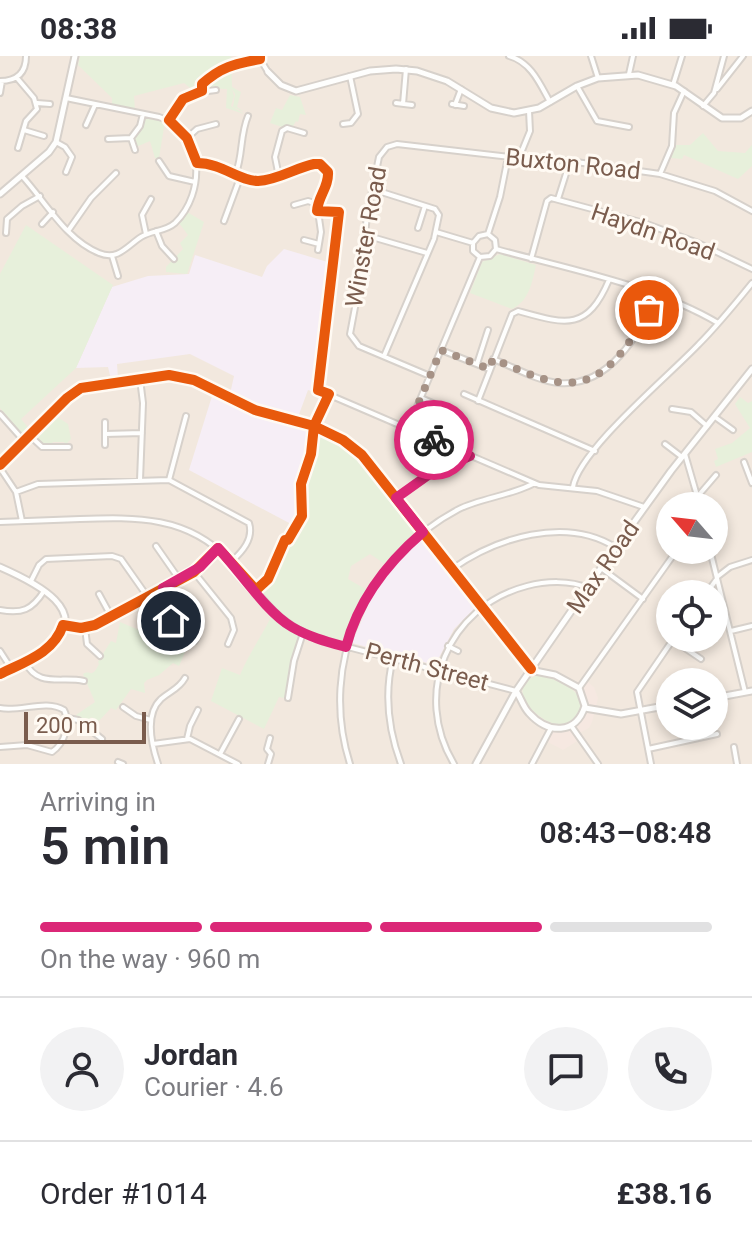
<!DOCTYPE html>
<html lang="en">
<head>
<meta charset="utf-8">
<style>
  :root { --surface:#fff; --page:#f2f2f3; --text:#2b2b33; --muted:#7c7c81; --line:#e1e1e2; --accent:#db2777 }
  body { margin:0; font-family:Roboto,sans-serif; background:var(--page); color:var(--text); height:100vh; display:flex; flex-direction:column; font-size:30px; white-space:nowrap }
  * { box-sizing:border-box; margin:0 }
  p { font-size:26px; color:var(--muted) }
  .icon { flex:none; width:44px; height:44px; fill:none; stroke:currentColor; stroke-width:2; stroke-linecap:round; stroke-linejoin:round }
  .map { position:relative; height:708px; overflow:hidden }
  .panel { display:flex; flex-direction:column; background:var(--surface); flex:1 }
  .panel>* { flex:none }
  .needle { width:52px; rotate:298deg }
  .tools { position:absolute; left:656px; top:436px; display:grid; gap:16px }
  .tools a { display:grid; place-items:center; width:72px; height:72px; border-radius:50%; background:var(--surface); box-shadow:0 4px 12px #0003; font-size:40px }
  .scale { position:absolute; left:24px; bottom:20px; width:122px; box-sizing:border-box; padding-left:8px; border:4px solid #7a5c4d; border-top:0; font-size:22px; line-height:28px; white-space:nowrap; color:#7a5c4d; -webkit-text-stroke:6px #fffaf3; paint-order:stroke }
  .pin { position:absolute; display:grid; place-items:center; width:68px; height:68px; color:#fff; margin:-34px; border:4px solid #fff; border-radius:50%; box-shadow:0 2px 8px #0007 }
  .courier { position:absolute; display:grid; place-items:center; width:80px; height:80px; margin:-40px; border:6px solid #db2777; border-radius:50%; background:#fff; color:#222; box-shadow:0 2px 10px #0007 }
  .summary em { font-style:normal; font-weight:600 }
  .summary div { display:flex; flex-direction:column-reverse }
  .summary { display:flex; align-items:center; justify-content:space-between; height:136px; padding:0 40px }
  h1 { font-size:52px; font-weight:600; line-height:60px }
  .bar { display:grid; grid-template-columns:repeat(4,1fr); gap:12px 8px; align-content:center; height:96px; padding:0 40px }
  .bar i { height:10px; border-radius:6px; background:var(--line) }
  .bar .current { background:var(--accent) }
  .bar p { grid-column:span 4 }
  .line { display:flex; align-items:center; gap:20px; padding:0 40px; border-top:2px solid var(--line) }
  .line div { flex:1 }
  .round { display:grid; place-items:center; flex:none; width:84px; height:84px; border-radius:42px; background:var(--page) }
  .status { display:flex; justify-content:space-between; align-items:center; height:56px; padding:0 40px; background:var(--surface); direction:ltr }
  .status svg { height:22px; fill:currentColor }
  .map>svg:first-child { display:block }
</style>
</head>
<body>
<div class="status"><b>08:38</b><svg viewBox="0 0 49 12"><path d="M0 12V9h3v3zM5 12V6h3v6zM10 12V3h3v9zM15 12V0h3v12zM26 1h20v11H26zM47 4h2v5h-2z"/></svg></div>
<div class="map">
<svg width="752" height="708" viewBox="0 0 752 708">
  <rect width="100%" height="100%" fill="#f9f5f0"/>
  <!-- residential -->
  <path fill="#f2e8de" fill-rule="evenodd" d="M0,0H752V708H0ZM670,450H714V494H670ZM670,538H714V582H670ZM670,626H714V670H670Z"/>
  <!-- commercial -->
  <path fill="#f6e8e1" d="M587,625L594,631L598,642L592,666L589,672L579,677V684L563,694L546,685L551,675H566L576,671L586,658L588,650L582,632Z"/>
  <!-- education -->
  <path fill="#f6eef6" d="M284,193L331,207L320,324L314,336L308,334L298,361L245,346L230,338L234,320L190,298L117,308L118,322L111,323L108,311L76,312L112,231L148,220L189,218L195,199L262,221L267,210Z
    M213,337L246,354L310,373L296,434L299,457L293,469L189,414Z
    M422,482L477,550L454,573L435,609L352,587L372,540L403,499Z"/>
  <!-- green -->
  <path fill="#e7f0db" d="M80,0H231L232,31L241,36L237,51L244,56L233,51L235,38L232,33L234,40L231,50L244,58L226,52L227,33L205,32L203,29L197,30L194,35L184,27L134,40L135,54L112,48V42L78,9Z
    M290,39L300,41L306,59L300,58L298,66L296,65L293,70L282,71L270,67L276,52L282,54Z
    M143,61L165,65L159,102H155L150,85L136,91L133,83L141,71Z
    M703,77L718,95L745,97L752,89V110L738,123L684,99L682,103L671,102L675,89H690Z
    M187,156L204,166L187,218L166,216V211L183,193L180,187L188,179L179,167Z
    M26,169L113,229L76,312L21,363L30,374L24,378L21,377L0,352V218Z
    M500,198L536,209C532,227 529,245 512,253L470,237L482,206Z
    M740,341L748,347L752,345V396L716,411L714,405L718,403L715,393L732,387L750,372L735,348Z
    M56,360L68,368L71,383L65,389L64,386H53L50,390L39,387L33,381Z
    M310,373C360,387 387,435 417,474L385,508L370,498L351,510L348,523L367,534L350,566L344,585C305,576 287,567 262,535L270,525L299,457L296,434Z
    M271,561L299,581L285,642L279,641L264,673L211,645L222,612L240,619C249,598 261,581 271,561Z
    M120,566L186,594L179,610L173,607L159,619L147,624L144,627L145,637L131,633L116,654L111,652L99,665L91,661L86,669L76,659L95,646L83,618C91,613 91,624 99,608L98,606L111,585L116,587Z
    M538,619L555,621L554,624C565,627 583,638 582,651C582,657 574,663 571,667C566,667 558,669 552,667C532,660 505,629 538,619Z"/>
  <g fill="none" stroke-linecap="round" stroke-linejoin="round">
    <defs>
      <path id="minor" d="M509,0C531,6 540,28 550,46
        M591,0L598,22
        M260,3L268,16
        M629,18L633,0
        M17,22L34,42L37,53L26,65L18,92
        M0,25C17,25 26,17 26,0
        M673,29L682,0
        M577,30L597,65L629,71
        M717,33L743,0
        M0,37L2,25
        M37,47L50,48
        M396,47L412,49
        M403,48L406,13
        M452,48L464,50
        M455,49L461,33
        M703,50L714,37L724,0
        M169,64C181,44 192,36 216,34
        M343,68L351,67L358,58L350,20
        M86,69L95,49
        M24,74L44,80
        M131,82L135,94
        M187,82L197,73L216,68
        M108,83L131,82L140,70L143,58
        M56,86L65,91L72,101L66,116
        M519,102L530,75L529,55
        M159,105L169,120L195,126
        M197,107C222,107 238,124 257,125C279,125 304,102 324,111L328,120L317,148L321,176L318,194
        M236,117C243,98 240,79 248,60
        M660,118L672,90L674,57L684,35
        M22,120C45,145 66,184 99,197C118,205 127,190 141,181C152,174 165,176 175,167C206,137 205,75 159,61L66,42
        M279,121L275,101L282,75L287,72L304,77
        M372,133L435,153L439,159L434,183L384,300
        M558,143L570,105
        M294,149L308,145L317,148
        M318,154L339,156
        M224,165L241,119
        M42,168L53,156
        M418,172L425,150
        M68,175L91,142L116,117
        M156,175L162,190L174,203
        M436,176L473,187
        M6,177L7,163L22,150L40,140
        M146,178L142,159L151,143
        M488,178L500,141L508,101
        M365,179L427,197
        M304,184L319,188
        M496,193C568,213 654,229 718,267
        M112,200L118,220
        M480,201L490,200L496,193L495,184L489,179
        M480,201L473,195V187L479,180L488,178
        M531,203L547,145L551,142L644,167L698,187L752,213
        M441,294L489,313
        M493,303C514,311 537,325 559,327C609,331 640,279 655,239
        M477,308L488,274
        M430,320L359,290L350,278L359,230L367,160L379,101L387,91L397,88L519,102L562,104L660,118L715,135L752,155
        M318,334L539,429L597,435L644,451
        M464,338L595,395
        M421,342L437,349
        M478,345L512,258L518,255C565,268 587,276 609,224
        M672,353L691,356L707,370
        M0,358L24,385
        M715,361L733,374
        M105,366V389
        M314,370L329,338
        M408,372L480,201
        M105,378L142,377
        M29,379L42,391H69
        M665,388L682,401
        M685,398L700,450
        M744,406L752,427
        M0,409L67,342L81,332L169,319L194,324L255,354L314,370L343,384L362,399L531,613
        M0,412L16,436L22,465
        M140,424L143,347L140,323
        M169,424L186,360
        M573,431C579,394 671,318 699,288C718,269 735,248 752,227
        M16,436L38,428L169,424L249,467C254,483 242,496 231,506
        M698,440L716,419
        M396,442L431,417L468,401
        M0,466C27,465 54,464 80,463C136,461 188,460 229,504C263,539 271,565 321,584L516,635
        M156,490L179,523
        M710,494L745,636
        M601,512L643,543
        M452,513C496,482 565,460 615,491
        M194,516L231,562L234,574L228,588
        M717,521L730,511L752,504
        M31,525L39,509L46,503L112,500L121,503L147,540
        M163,532L197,581L195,585
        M256,534L268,523L286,481
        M99,538L111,560
        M706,538L716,524
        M0,554C22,558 32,554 44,535
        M63,569L81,572L95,569L194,516L217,493
        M166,569L181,559
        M85,572L87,588L100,600
        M731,575L752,570
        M673,584L701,603
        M448,590L458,595
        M0,595L11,612
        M393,602C384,638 388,673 401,708
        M25,606C38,632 61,620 84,625
        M579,632L677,494
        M288,642L294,605L303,577
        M123,651L136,660L151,664
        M0,652C21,656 46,643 64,654C71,667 65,687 52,696L27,689L0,691
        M68,662L78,664L102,683
        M572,671L598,708
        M187,683L190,670L198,654
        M153,688L190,683L238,708
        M734,691L737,708
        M648,693L717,678
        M220,698L239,663
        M118,706L123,708
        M158,708C152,690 144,659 161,643C170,635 179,633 185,622
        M268,708L271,698L267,693L270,682
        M350,708C318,607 366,502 459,453C478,443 520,437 534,427
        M454,708C412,638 447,551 527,530C546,525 570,524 588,532
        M532,708L551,672
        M651,708L637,636L674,582"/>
      <path id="tertiary" d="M260,0V3
        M268,16L281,29L296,35L370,15L396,13L417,15L447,25L491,52L514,57L539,52L577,30L598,22L638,19L676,30L722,62H741L752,55
        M0,138L49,96L56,86L75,0
        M0,511C32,525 99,556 45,595C31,605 15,611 0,618
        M516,635C521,642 523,651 529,657C548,678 576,679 585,650L579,632L555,619L530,614
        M714,642L752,635
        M585,652L621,658L670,649
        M476,708L516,635L601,512L671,415L752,313"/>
    </defs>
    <!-- minor casing -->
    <use href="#minor" stroke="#d7d1cb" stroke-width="8"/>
    <!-- tertiary casing -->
    <use href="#tertiary" stroke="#d7d1cb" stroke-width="9"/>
    <!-- minor -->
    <use href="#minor" stroke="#fefefd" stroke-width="4"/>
    <!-- tertiary -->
    <use href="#tertiary" stroke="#fefefd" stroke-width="5"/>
    <defs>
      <path id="cycleway" d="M0,409L67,342L81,332L169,319L194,324L255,354L314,370L343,384L362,399L531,613
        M0,618C24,606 54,597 63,569L81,572L95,569L194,516L218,492L256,534L268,523L285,484H288L302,460L301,428L311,398L314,370L329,338L318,334L339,156L317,155C318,140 329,131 328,116L320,108H314C295,112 278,124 258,125C239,125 222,107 197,107L187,82L169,64L183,43L202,35V28C222,10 235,8 260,3V0"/>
    </defs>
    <!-- cycleway casing -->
    <use href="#cycleway" stroke="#fffaf3" stroke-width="15"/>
    <!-- cycleway -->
    <use href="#cycleway" stroke="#e8590c" stroke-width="10"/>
  </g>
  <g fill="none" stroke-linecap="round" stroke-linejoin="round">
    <!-- done -->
    <path stroke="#a69286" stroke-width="8" stroke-dasharray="0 14.4" d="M434,384L408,372L441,294L489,313L493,303C514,311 536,323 558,326C605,333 629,288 649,254"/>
    <!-- route -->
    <path stroke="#db2777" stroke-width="10" d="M171,565L181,559L163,532L200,511L218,492C240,515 266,556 292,571C309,581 328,586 346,591C358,544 387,507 423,476L396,442L431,417L470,400L434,384"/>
  </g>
  <g text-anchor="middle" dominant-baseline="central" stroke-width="6" stroke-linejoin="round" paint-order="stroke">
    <!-- street labels -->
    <g font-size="24" fill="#7a5c4d" stroke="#fffaf3">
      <text transform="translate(573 108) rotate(6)">Buxton Road</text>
      <text transform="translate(653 176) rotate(19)">Haydn Road</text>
      <text transform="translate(366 181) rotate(-80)">Winster Road</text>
      <text transform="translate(603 511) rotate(-55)">Max Road</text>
      <text transform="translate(427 611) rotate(15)">Perth Street</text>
    </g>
  </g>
</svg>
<div class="tools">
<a><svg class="needle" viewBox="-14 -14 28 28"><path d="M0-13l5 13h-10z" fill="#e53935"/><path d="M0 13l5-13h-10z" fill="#7c7c81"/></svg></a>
<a><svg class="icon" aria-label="locate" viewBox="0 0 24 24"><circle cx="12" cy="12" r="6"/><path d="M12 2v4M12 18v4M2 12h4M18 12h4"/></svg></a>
<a><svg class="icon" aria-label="layers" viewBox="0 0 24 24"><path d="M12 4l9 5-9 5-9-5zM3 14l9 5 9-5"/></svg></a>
</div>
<div class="scale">200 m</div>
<div class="pin" style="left:649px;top:254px;background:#ea580c"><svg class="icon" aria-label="bag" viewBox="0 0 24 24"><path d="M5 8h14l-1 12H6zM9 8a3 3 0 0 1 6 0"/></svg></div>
<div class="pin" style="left:171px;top:565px;background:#1f2937"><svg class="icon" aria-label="home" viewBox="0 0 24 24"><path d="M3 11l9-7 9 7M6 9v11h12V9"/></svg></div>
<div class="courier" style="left:434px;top:384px"><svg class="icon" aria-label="bike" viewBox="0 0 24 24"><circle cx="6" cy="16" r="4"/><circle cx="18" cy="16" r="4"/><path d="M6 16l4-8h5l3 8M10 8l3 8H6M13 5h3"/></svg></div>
</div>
<section class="panel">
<div class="summary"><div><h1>5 min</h1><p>Arriving in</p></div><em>08:43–08:48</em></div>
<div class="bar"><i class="current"></i><i class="current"></i><i class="current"></i><i></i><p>On the way · 960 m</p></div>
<div class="line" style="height:144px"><a class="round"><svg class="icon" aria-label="person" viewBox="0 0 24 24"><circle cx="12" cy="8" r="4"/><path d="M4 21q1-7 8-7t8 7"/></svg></a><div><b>Jordan</b><p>Courier · 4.6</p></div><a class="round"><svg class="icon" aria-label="chat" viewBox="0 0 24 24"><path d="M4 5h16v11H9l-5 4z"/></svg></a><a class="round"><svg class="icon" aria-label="phone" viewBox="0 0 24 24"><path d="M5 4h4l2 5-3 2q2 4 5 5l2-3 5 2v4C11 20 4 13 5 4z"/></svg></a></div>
<div class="line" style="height:104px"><div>Order #1014</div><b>£38.16</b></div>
</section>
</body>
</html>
